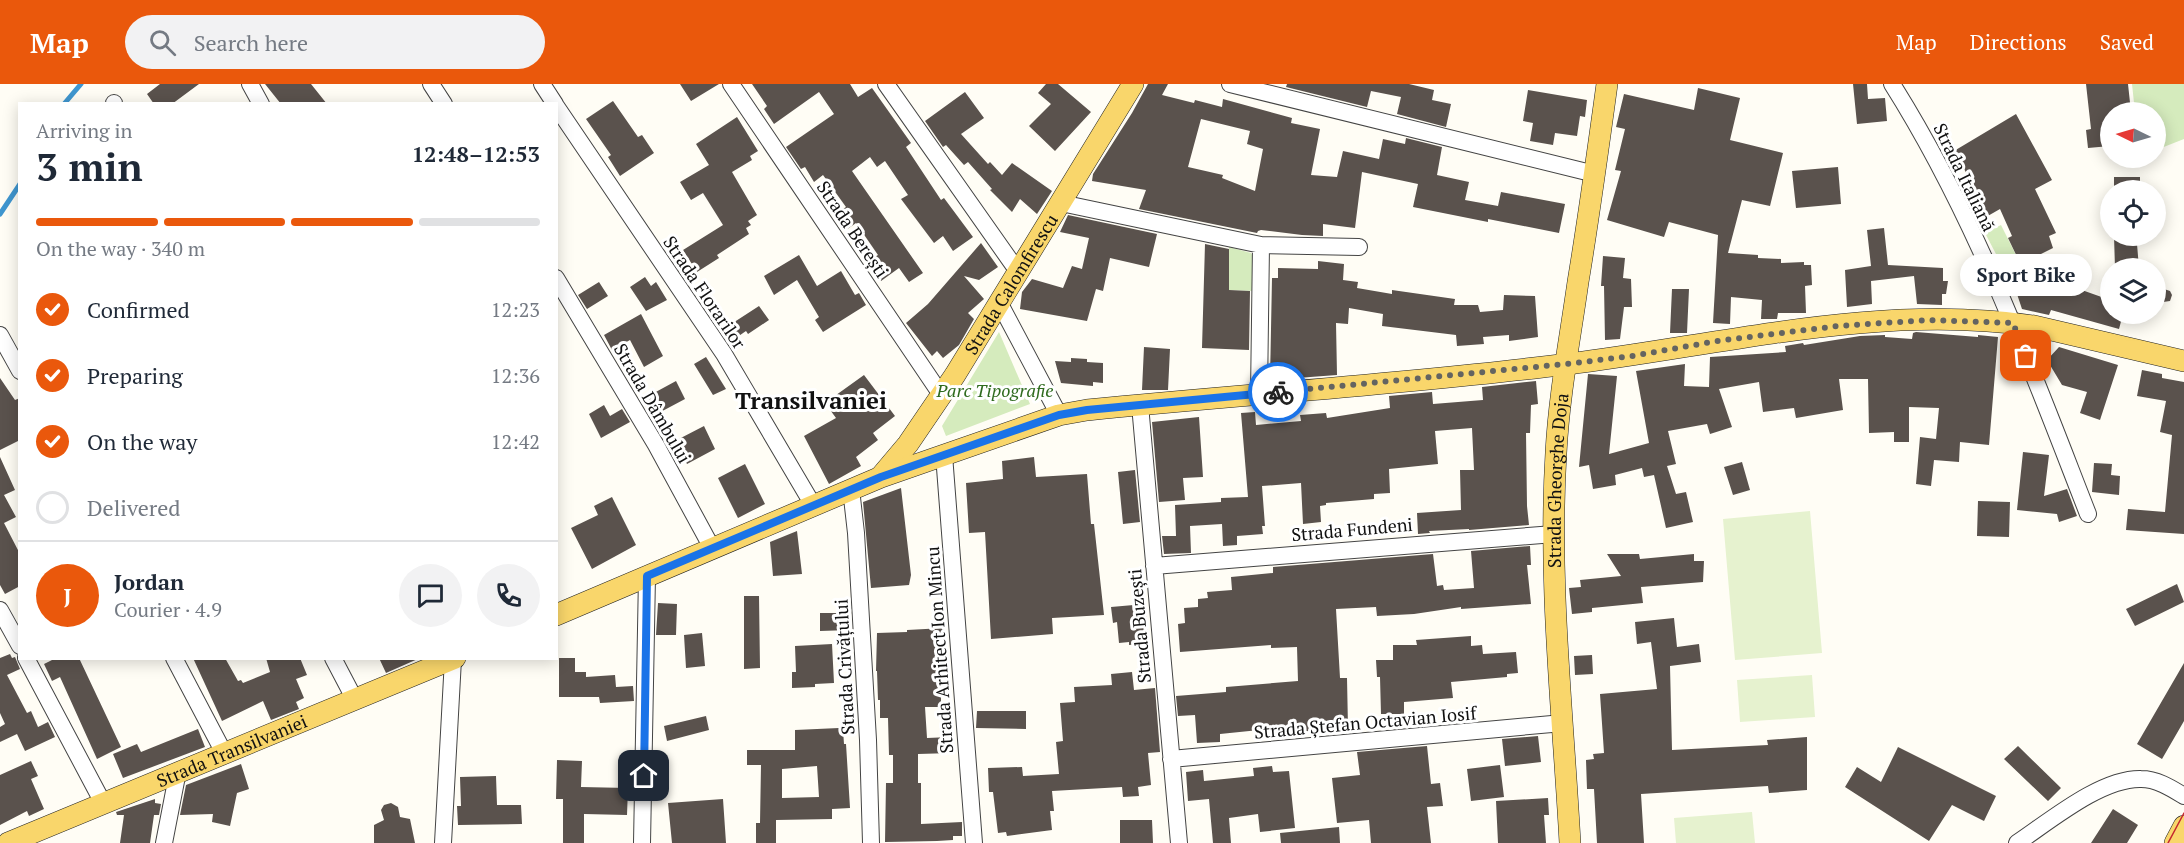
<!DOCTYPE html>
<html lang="en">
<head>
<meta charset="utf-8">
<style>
  :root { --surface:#fff; --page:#f2f2f3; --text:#1f2937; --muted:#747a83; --line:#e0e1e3; --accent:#ea580c }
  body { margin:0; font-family:"PT Serif",serif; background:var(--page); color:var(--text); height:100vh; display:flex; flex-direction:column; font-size:22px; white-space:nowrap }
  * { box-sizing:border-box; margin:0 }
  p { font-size:20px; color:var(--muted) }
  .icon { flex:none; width:33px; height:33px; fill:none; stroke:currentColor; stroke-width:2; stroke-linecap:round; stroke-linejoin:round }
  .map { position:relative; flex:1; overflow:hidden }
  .panel { position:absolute; left:18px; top:18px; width:540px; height:558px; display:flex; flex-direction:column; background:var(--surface); border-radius:0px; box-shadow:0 3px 15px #0003 }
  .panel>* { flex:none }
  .needle { width:39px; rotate:275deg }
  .controls { position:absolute; left:2100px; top:18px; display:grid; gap:12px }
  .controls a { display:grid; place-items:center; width:66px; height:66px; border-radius:50%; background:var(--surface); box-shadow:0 3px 15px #0003; font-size:30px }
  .pin { position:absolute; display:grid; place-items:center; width:51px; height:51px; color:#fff; margin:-26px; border-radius:12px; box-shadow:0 3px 9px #0006 }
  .courier { position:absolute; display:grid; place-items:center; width:60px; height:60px; margin:-30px; border:4px solid #1a73e8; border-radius:50%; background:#fff; color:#222; box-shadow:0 2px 8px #0007 }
  .bubble { position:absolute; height:42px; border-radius:21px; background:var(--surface); box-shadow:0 3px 15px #0003; font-size:20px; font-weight:700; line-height:42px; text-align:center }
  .summary em { font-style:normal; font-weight:700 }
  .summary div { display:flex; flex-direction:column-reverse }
  .summary { display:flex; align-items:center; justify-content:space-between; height:102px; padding:0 18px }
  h1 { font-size:39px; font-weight:700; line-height:45px }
  .bar { display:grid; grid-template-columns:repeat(4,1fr); gap:9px 6px; align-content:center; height:72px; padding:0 18px }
  .bar i { height:8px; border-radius:4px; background:var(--line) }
  .bar .current { background:var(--accent) }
  .bar p { grid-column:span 4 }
  .line { display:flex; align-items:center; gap:15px; padding:0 18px; border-top:2px solid var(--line) }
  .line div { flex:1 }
  .round { display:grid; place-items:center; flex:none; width:63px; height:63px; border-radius:32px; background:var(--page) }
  ol { padding:0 18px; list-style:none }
  li { display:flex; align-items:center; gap:18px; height:66px }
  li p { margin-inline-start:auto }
  li .icon { padding:6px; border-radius:50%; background:var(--accent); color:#fff; stroke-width:4 }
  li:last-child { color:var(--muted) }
  li i { width:33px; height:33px; border:3px solid var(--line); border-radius:50% }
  header { display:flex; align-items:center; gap:36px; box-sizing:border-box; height:84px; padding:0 30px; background:var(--accent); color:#fff }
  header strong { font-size:28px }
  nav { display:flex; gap:33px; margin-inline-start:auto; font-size:21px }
  .search { width:420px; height:54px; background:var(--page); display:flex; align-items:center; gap:15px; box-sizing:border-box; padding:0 21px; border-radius:33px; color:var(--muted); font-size:22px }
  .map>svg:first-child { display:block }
</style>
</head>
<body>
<header>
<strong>Map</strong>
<div class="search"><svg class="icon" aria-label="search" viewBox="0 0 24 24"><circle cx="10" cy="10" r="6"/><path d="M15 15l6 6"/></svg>Search here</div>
<nav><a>Map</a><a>Directions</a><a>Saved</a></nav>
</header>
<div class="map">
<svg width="2184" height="759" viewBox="0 0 2184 759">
  <rect width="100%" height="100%" fill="#fffdf5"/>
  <!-- green -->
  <path fill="#d5ebbd" d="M2132,0H2184V55L2156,66V28H2135Z
    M2001,141L2022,183L2007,191L1985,149Z
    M1229,163L1251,169L1254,174L1253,207L1229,206Z
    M999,248L1030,320L946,352L942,342Z"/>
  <!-- pitch -->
  <path fill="#e6f2cf" d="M1810,427L1822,569L1735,576L1723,435Z
    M1812,591L1815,633L1740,638L1737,596Z
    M1752,728L1755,759H1676L1674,734Z"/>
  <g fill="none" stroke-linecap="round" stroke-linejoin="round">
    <!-- stream -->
    <path stroke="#3f96cf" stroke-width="5" d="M64,20L81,0
      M0,130L20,100"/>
  </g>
  <!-- building -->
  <path fill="#5a524d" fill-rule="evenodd" d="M160,0H199L172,20H154L147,10Z
    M265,0H311L327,20H281Z
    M680,0H719L691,17Z
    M752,0H850L858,13L872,4L911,59L906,63L941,116L944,114L973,153L953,167L943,152L934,159L901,115L908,111L885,77L877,83L870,73L852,87L923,189L909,198L899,184L881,197L868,177L878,171L856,139L846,146L836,130L846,123L823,91L814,98L805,83L801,85L786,63L834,30L819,8L774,40L764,25L767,22Z
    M1046,0H1058L1091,28L1055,67L1029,42L1051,20L1038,9Z
    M1148,0H1168L1162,11L1194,19L1195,16L1222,23L1223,15L1292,34L1291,39L1320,45L1311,91L1337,93L1343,67L1379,75L1383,55L1405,60L1406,54L1442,63L1437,91L1469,98L1465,116L1498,122L1501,108L1565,120L1559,149L1488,135V138L1413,123L1418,100L1362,88L1355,144L1323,140V152L1302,151L1261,146L1258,147L1257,149L1139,125L1146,106L1092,97L1093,90L1132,29ZM1201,35L1250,47L1247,60L1263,65L1255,107L1222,94L1223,91L1188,83Z
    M1287,0H1409L1434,6L1432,16L1451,20L1446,43L1397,30L1401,13L1371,7L1367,23L1286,3Z
    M1853,0H1867L1868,15L1885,14L1887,37L1857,40Z
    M2086,0H2128L2131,28H2110V62L2088,64L2086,46L2091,45Z
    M1698,4L1740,14L1730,56L1783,69L1770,122L1742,116L1728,169L1758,171V174L1781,175V179L1804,178V181H1811L1812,201L1805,202L1806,229H1778L1777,235H1761L1762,216L1731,213L1730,240L1713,239L1718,151L1669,138L1664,153L1607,136L1621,87L1615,86L1625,45L1616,43L1624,10L1694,26Z
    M1528,6L1587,16L1585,33L1580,32L1577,52L1555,49L1553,61L1530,57L1533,39L1523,37Z
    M965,8L984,34L961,50L988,80L990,78L1002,91L1012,79L1052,107L1037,130L1020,115L1012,128L990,106L992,105L968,78L964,81L946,61L943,63L925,37Z
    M613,17L638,53L642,51L654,69L620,92L608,73L611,71L586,35Z
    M2016,30L2052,96L2035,105L2056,149L2049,152L2053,164L2031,175L2065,184L2062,199L2110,216V230H2123L2119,245L2051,226L2049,231L2022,225L2010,189L2022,183L2008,154L2012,152L2000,125L1979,137L1967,113L1977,108L1954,67Z
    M737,33L758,67L750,72L752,76L732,88L757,131L748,137L751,141L746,144L749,150L717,171L719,174L697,188L683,166L723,141L703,109L691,116L680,98L709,81L696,60Z
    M1838,83L1841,120L1796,124L1792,87Z
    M2114,93H2140V106H2114Z
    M1068,131L1157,150L1149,183L1110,174L1103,207L1096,205L1087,237L1020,225L1022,208L1032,195L1063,204L1072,182L1082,185L1089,154L1060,148Z
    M1884,144L1888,181L1943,184V197H1948L1946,210H1942V221L1917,220L1914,192L1871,197L1872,220L1847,223L1845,186L1871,182L1867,146Z
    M2114,152H2133L2134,160H2137L2139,184H2115Z
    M981,159L998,183L979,196L964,192L984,215L968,229L974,235L959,261L943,274L937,267L932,272L906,239L928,220Z
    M1205,160L1229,165V206L1250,207L1249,266L1202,264Z
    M799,171L817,202L841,187L855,211L859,209L866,221L823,248L815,236L819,233L797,196L774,211L764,192Z
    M1603,172L1625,174L1623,194L1631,195L1632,223H1624L1620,255L1605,256L1604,202H1601Z
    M1318,177L1344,180L1343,196L1358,198L1357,204L1392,210V206L1455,215L1454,221H1478L1480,228L1503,226L1504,211L1535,212L1538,253L1509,257V251L1483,253L1484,260L1457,262L1456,251L1382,242L1383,230L1349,224L1348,240L1336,239L1337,291L1270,296L1272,194H1278V184L1318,185Z
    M645,193L651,202L656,198L667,216L646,227L630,203Z
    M599,198L608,212L587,225L578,211Z
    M2158,203L2170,207L2172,211L2170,217L2156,219Z
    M1672,205H1689L1687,249H1670Z
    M759,222L769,236L748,250L746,247L730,258L722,246Z
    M641,230L663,272L644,283L630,256L612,266L604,251Z
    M1916,248L1978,253V251L1998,253L1989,361L1960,358L1959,378L1934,376L1931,402L1916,400L1920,353L1936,355L1939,324L1909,323V358H1894V348L1869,349L1868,295H1839L1843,326L1796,334L1794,324L1763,328L1759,298L1719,305L1732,343L1710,350L1707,340L1668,347L1676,380L1667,382L1676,410L1686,408L1693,438L1666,444L1654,391L1644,393L1642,384L1615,391L1616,401L1593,405L1589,381L1579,383L1588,290L1617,292L1609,370L1649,359L1636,287L1685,280L1684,302L1709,303L1710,273L1786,268L1785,262L1803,259L1804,261L1860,252L1885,251V253L1912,255L1913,249Z
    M1144,263L1170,265L1168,306H1142Z
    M2059,263L2118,281L2100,336L2080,329L2087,308L2062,301L2047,276Z
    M706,273L726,305L713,311L694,280Z
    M1071,274L1087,275V278L1103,279V299L1093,298V302L1061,299L1055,277L1071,278Z
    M2142,286L2162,290V294L2184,298V450L2126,446L2128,425L2165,428L2172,351L2160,348L2166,317L2137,312Z
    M864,291L895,332L873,349L878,356L856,373L861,382L829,400L804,352L836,334L825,319Z
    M0,294L15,316L20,314V356L0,366Z
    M676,297L685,315L653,332L641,316Z
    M1536,297L1538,320L1531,321L1530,349H1526L1527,422L1529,441L1469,446V445L1429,447L1430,449L1418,450L1417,429L1461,426L1460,386H1474L1472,344L1435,347L1438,380L1389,385L1390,409L1374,410V415L1326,419V421L1320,422L1321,438L1303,440L1301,399L1262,402L1265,442H1262L1263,450L1237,452V461L1223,462L1222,440L1190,442L1191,469L1164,470L1162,452H1176L1175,421L1221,418V414L1248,413L1241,329L1255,328L1256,341L1301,337L1300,331L1326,329L1327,334L1390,324L1389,312L1432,308L1433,320L1483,316L1482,303Z
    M604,321L610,332L622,325L630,338L601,354L589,330Z
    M1199,333L1203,393L1183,394L1185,416L1159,418L1152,338Z
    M704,342L715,365L687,380L675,357Z
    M2023,368L2049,371L2044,412L2067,405L2077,432L2059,438L2057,430L2017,426Z
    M0,373L15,406L4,411L16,433L4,439L20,470V502L5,510L0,501Z
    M1034,373L1036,393L1087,390L1091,440H1094L1104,531L1052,534L1053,550L991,555L985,448L969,449L966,399L1003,395L1002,377Z
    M1742,378L1750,406L1733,411L1724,383Z
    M2094,379L2112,380L2111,391L2120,392L2119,411L2092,408Z
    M745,380L765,420L738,434L718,394Z
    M1135,386L1140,438L1123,440L1118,388Z
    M901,404L911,491L909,501L871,504L863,418Z
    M612,413L636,461L592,485L571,444L598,431L594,422Z
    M1978,417L2010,418L2009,453L1977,452Z
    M797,447L802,490L773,492L770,458Z
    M1530,462L1531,481H1527L1531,520L1461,525V523L1414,530L1377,532L1376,523L1336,525L1340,594H1347L1348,644L1270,650L1269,645L1220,650V658L1197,659L1195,631L1178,632L1176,612L1226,608V603L1298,597L1297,563L1271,564V561L1180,568L1178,540L1185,539L1184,524L1198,523V515L1208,514L1207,508L1232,506L1231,493L1273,489V483L1433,470L1437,502L1443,501L1444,506L1474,504L1471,467Z
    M1607,470H1639L1640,475L1694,470V477H1704L1703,498L1641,503L1643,519L1592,524V528L1572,530L1569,504L1581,503L1580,496L1621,492Z
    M2177,500L2184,518L2135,542L2126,525Z
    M744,512H759L760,584L744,585Z
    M658,519L677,520L676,551H656Z
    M1145,520L1149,559L1129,561V558L1119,559L1117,538L1113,539L1111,523Z
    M820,529H850V546L820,547Z
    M1674,534L1677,563L1699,560L1701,578L1670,582L1672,666L1768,661L1767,656L1807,653V706L1769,709L1768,702L1641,710L1644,759H1597L1594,705H1587L1586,676L1594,675L1593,670L1604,669L1600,610L1657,605L1651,558L1637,560L1635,538Z
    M944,544L946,571H941V623H925L927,654L951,653L952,669L918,670V699H921V740L962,738V752H953V756L937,757L885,758L886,699H893V671H889L888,634H880V616H878L877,587H876L877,549L907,548V546Z
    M702,549L705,582L686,584L684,551Z
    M1471,552V562L1482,561L1483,570L1516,568L1518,589L1507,590V593L1451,598L1453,614L1404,618V630H1381L1380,593H1377L1376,576H1393V561H1417L1416,556Z
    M832,560L834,599L815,600V603L792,604V588H796L795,562Z
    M10,570L12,574L15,573L20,585L7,591L27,629L31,627L38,643L48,638L55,653L25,667L17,650L0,658V643L5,640L0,629V574Z
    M1592,571L1593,590L1575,591L1574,572Z
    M56,574H79L121,663L97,675L60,593L52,597L44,580Z
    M193,574H225L238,597L241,596L243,599L270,588L266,574H300L307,591L296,595L304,614L296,618L299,625L271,636L263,617L222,637Z
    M379,574H420L386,589Z
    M559,574H575V588H586V593L615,591L616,603L633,602L634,617L600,619L599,613H559Z
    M2184,579V637L2162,675L2137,660Z
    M1132,588L1134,606L1155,604L1160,668L1148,669L1151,701L1138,703L1139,712L1123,713L1122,703L1052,707L1054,727H1050L1052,746L1007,752L1006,748L998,749L993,708H989L988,684L1022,683L1023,692L1059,690L1056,658L1063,657L1060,619L1075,618L1074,603L1112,601L1111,590Z
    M977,627H1026V645L976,644Z
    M706,632L709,646L667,657L664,642Z
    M839,644V646H843L844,660H846L850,724L832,725V735L776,736V759H756V739H760L761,681H747V666H795V646ZM817,682L819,713L782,714V685Z
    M198,645L205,663L123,694L113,670L137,660L141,668Z
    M1538,652L1541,678L1505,682L1502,655Z
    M1427,662L1431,700L1440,699L1443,722L1427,723L1431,759H1371L1369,736L1337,739L1332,694L1360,691L1357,668Z
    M2018,662L2061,704L2048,717L2004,675Z
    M1898,663L1996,712L1984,737L1952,721L1929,757L1845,703L1857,683L1881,698Z
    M557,676L582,677L581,703L628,704L627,731L584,730V759H563V715H556Z
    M31,677L38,692L31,695L44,725L29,732L27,727L0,741V691Z
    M241,680L249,705L237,709L230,742L212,738L213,730L180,731L186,701Z
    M1500,681L1504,713L1471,717L1467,685Z
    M1272,682L1273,688L1289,687L1295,744L1260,748L1258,730L1229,734L1231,759H1213L1209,715L1188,717L1186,688L1203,686L1204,697L1254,692L1253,684Z
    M496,692L497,721H521L522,740L458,741L457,722H461L460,693Z
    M1548,714L1549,731H1544L1546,759H1498L1496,717Z
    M155,715V719L161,720L159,731H154L150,759H120L124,731H117L116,728Z
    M723,715L726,759H672L668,719Z
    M391,719L398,723L400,733L410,735L415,759H374V741L384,736L381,726L384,721Z
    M2113,725L2138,741L2127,759H2091Z
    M1120,736H1152L1153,759H1120Z
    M1339,743L1340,759H1281L1280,749Z"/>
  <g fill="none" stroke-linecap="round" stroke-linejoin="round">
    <defs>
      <path id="minor" d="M250,0L261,20
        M431,0L444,20
        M542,0L555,20
        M731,0L942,312
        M886,0L1019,189
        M1230,0L1595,90
        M1892,0C1976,133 2031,284 2088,430
        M114,19V20
        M556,22L724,270L813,421
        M1061,119L1261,161L1359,163
        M556,194L656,361L712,464
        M1000,220L1059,331
        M0,251L20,287
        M1259,310L1261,161
        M1140,321L1179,759
        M944,371L974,759
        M851,405L856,449L868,656L871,759
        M1154,482L1554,450
        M0,526L20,562
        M26,574L103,719
        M174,574L224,669
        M333,574L355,616
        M1171,675L1563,639
        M164,759L178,687
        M443,759L453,575
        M642,759L647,492
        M2017,759C2050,737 2101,694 2141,695C2157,695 2171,704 2184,712"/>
      <g id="major">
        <path id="s1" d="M881,392L908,360L955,291L1133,0"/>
        <path d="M556,531L881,393L1059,331L1087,326C1247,310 1408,300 1568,280C1722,261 1879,219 2034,242L2184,277"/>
        <path id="s2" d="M8,759L455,574"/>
        <path id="s3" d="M1570,759C1563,630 1548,499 1556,369C1559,311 1570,255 1578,198C1589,132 1598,66 1607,0"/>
        <path d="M2175,759L2184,742"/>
      </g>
    </defs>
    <!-- minor casing -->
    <use href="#minor" stroke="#444" stroke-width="18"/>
    <!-- major casing -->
    <use href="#major" stroke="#222" stroke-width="22"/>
    <!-- minor -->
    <use href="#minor" stroke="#fff" stroke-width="16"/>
    <!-- major -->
    <use href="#major" stroke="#f9d66b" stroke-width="21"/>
    <!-- tram -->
    <path stroke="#c4262e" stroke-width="1.5" d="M2168,759L2184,729"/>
  </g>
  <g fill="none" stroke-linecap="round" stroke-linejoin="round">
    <!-- done -->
    <path stroke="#646461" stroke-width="6" stroke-dasharray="0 10.8" d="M1278,308L1566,280L1632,272L1717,257L1838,242L1929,236L2013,239L2026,272"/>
    <!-- route -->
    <path stroke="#1a73e8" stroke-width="8" d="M644,692L647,492L881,393L1059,331L1087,326L1278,308"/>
  </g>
  <g text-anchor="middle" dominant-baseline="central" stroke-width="6" stroke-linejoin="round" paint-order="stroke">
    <!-- street labels -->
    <g font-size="18" fill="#111" stroke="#fff">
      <text transform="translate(1965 93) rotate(64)">Strada Italiană</text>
      <text transform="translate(853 145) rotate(56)">Strada Berești</text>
      <text stroke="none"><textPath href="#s1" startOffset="232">Strada Calomfirescu</textPath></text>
      <text transform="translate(705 208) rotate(56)">Strada Florarilor</text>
      <text transform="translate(653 319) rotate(60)">Strada Dâmbului</text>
      <text stroke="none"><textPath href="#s3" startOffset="363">Strada Gheorghe Doja</textPath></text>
      <text transform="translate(1352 445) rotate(-5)">Strada Fundeni</text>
      <text transform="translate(1139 542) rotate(-95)">Strada Buzești</text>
      <text transform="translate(939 566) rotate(-94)">Strada Arhitect Ion Mincu</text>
      <text transform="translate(844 583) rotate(-93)">Strada Crivățului</text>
      <text transform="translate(1365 638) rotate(-5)">Strada Ștefan Octavian Iosif</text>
      <text stroke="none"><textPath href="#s2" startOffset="242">Strada Transilvaniei</textPath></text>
    </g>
    <!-- park labels -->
    <g font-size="18" font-style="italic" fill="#2f6b1f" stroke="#fff">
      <text x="995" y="306">Parc Tipografie</text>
    </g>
    <!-- district labels -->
    <g font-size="24" font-weight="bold" fill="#111" stroke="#fff">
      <text x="811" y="316">Transilvaniei</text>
    </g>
  </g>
</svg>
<div class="controls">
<a><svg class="needle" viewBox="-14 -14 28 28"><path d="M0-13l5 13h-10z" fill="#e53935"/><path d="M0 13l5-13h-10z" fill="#747a83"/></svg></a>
<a><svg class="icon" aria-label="locate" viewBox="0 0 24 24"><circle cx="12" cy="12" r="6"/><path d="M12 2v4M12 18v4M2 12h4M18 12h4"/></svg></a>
<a><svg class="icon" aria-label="layers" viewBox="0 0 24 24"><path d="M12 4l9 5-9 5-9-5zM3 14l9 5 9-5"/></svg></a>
</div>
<div class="pin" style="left:2026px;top:272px;background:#ea580c"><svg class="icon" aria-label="bag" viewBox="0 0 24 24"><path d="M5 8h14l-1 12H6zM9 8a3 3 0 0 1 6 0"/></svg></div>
<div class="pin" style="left:644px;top:692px;background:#1f2937"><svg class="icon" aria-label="home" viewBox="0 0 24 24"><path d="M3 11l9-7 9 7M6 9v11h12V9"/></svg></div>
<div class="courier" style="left:1278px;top:308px"><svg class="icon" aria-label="bike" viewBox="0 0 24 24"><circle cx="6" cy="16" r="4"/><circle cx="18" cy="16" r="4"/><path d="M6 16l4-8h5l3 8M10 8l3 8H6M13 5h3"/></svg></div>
<div class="bubble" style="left:1960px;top:170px;width:132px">Sport Bike</div>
<section class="panel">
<div class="summary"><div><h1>3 min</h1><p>Arriving in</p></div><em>12:48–12:53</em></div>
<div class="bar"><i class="current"></i><i class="current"></i><i class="current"></i><i></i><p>On the way · 340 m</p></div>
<ol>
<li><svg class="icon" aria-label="check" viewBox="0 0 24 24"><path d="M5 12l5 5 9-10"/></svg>Confirmed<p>12:23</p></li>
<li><svg class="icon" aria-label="check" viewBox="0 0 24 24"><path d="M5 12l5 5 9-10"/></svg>Preparing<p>12:36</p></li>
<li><svg class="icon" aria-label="check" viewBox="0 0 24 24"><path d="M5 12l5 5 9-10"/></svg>On the way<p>12:42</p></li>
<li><i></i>Delivered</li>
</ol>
<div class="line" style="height:108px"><b class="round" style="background:var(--accent);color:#fff">J</b><div><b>Jordan</b><p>Courier · 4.9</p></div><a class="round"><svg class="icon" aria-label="chat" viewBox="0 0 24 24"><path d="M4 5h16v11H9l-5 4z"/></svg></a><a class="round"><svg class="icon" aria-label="phone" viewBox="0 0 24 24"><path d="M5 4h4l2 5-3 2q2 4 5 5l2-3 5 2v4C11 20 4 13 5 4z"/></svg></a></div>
</section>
</div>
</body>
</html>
